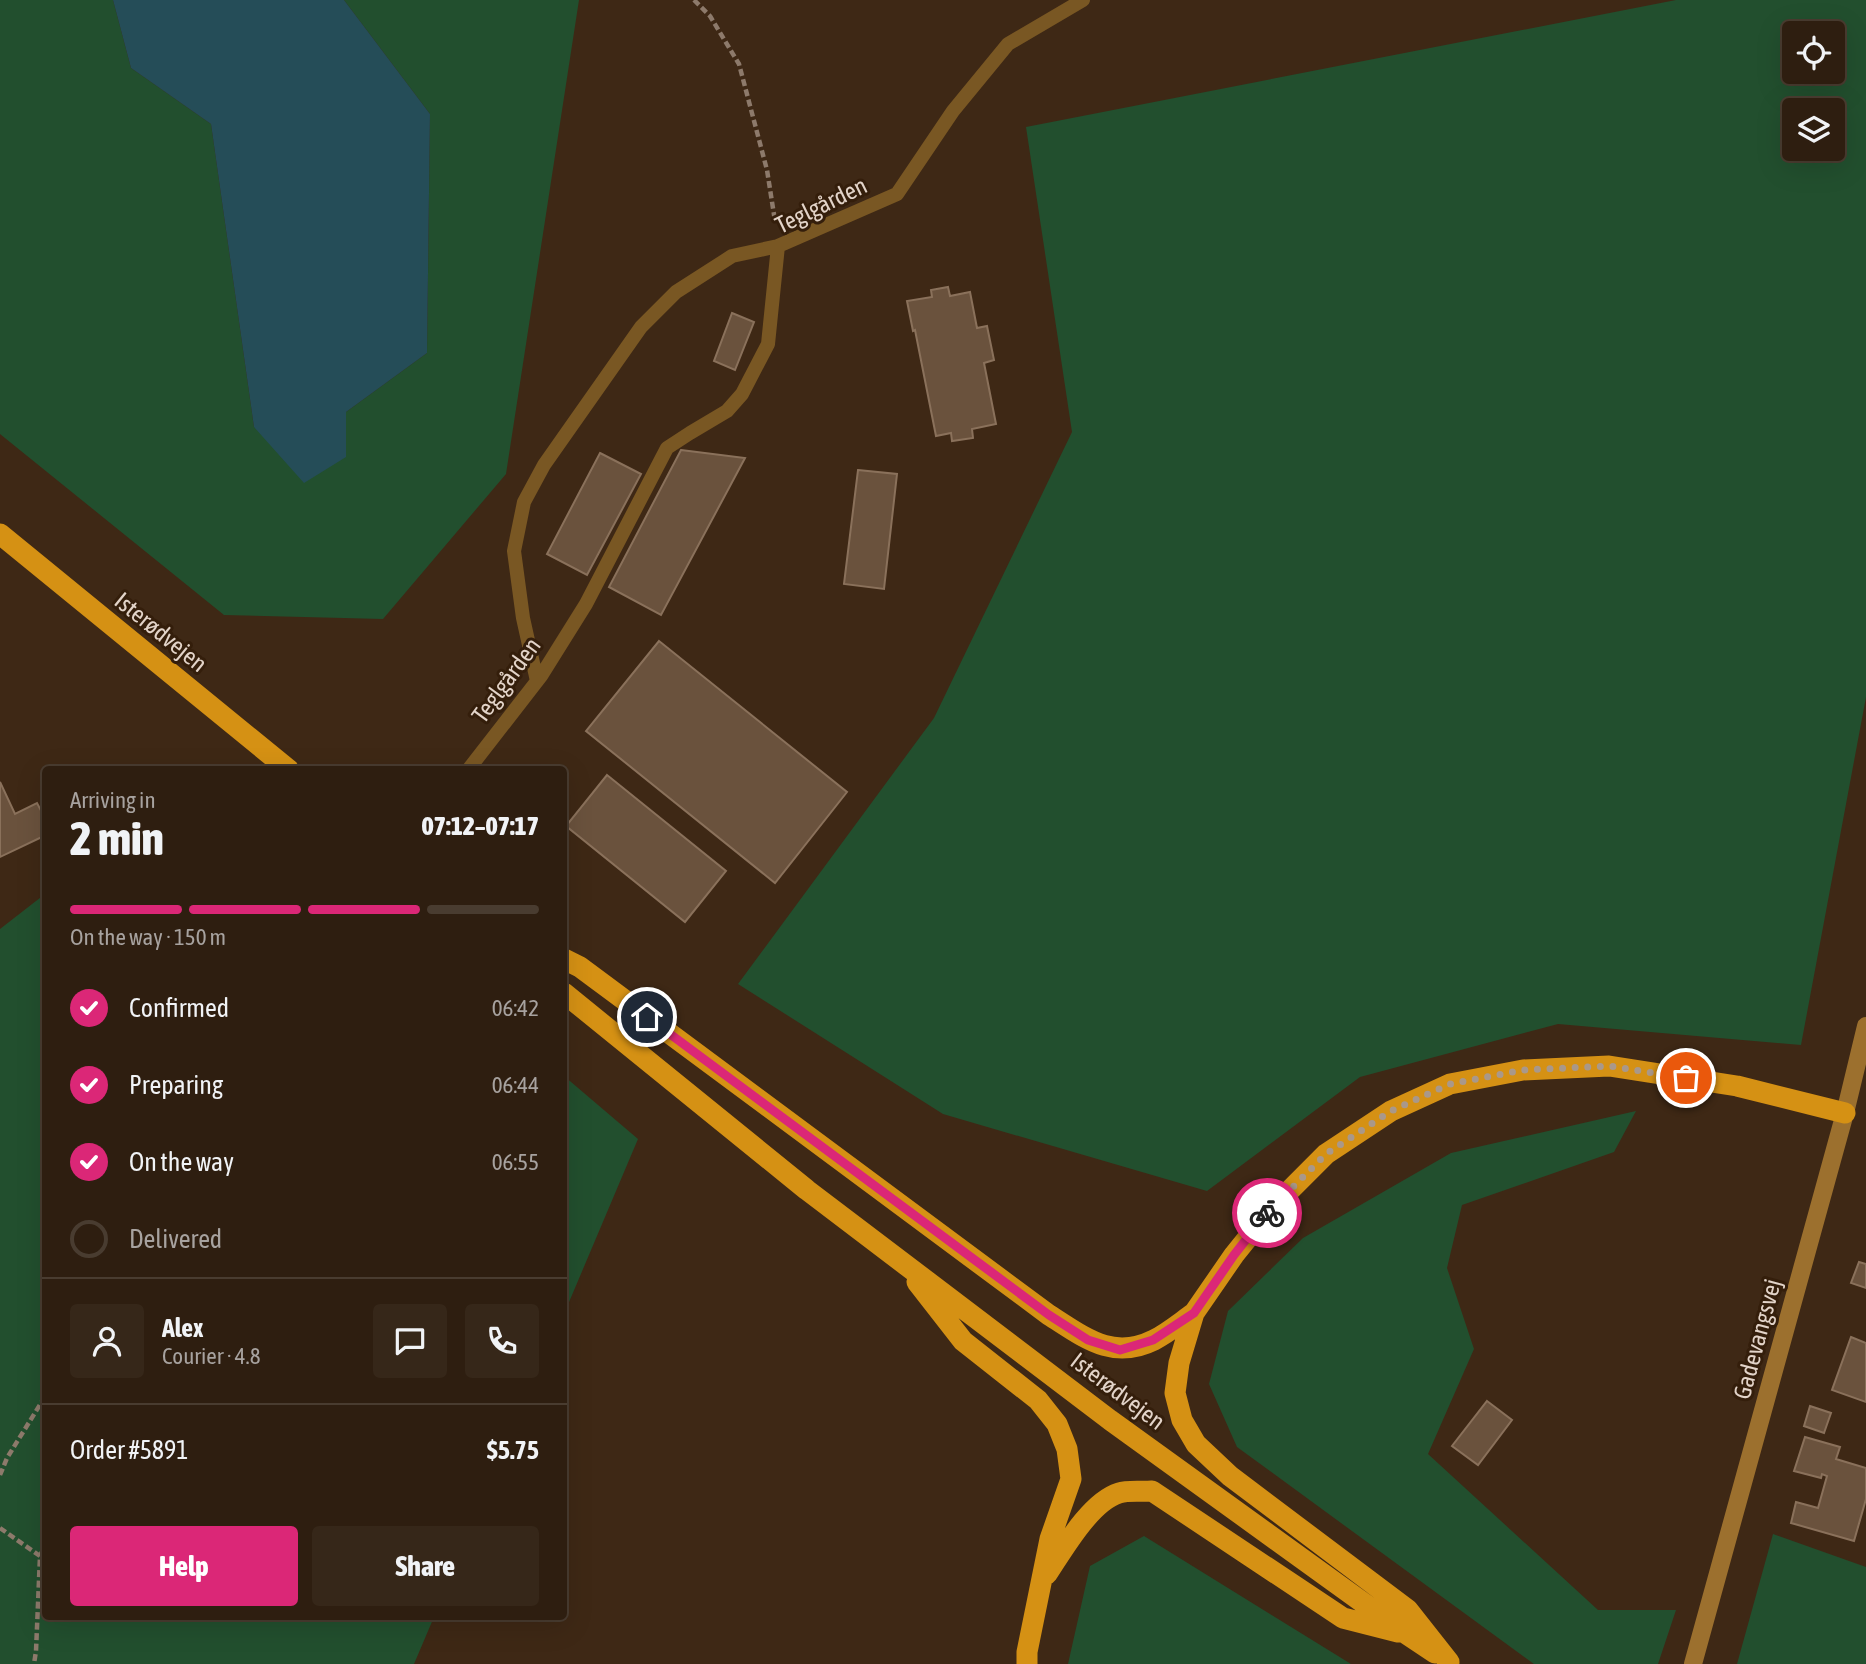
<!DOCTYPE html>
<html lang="en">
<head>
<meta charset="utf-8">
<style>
  :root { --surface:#2e1e10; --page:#362719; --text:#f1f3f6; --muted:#a7a29f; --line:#493c30; --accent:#db2777 }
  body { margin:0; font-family:"Asap Condensed",sans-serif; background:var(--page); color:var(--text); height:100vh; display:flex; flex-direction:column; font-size:26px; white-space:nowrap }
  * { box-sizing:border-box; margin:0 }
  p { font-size:23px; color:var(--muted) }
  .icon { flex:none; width:38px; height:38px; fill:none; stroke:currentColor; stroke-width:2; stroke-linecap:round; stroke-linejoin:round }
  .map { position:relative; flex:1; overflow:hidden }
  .sheet { position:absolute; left:42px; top:766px; width:525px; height:854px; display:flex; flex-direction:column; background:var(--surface); border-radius:7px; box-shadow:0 7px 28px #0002,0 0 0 2px var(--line) }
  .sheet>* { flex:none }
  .buttons { position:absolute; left:1782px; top:21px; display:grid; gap:14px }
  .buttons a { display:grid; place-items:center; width:63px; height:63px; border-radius:7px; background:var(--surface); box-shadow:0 7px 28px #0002,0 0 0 2px var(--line); font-size:35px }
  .pin { position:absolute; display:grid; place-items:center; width:60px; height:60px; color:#fff; margin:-30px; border:4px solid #fff; border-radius:50%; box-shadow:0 2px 7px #0007 }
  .courier { position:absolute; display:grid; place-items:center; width:70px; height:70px; margin:-35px; border:5px solid #db2777; border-radius:50%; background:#fff; color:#222; box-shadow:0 2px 9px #0007 }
  .head em { font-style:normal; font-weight:800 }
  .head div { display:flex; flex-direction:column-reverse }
  .head { display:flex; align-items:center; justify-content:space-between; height:119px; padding:0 28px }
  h1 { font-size:46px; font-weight:800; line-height:52px }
  .bar { display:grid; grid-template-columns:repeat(4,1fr); gap:10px 7px; align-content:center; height:84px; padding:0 28px }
  .bar i { height:9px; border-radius:5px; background:var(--line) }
  .bar .active { background:var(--accent) }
  .bar p { grid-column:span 4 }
  .line { display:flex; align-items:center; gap:18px; padding:0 28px; border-top:2px solid var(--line) }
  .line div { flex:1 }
  .round { display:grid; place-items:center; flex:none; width:74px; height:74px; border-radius:7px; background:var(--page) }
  ol { padding:0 28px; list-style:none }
  li { display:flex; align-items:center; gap:21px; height:77px }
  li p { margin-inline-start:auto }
  li .icon { padding:7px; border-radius:50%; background:var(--accent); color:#fff; stroke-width:4 }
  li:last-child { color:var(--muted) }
  li i { width:38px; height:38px; border:4px solid var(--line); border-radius:50% }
  .cta { display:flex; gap:14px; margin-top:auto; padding:14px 28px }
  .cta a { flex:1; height:80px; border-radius:7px; background:var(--accent); color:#fff; font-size:28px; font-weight:800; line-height:80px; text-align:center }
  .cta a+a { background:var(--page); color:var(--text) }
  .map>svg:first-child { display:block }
</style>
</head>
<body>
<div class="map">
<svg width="1866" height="1664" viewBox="0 0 1866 1664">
  <rect width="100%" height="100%" fill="#3e2815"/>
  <!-- green -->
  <path fill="#224f2e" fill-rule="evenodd" d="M0,0H113L131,68L211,124L254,427L346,457V412L427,353L430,114L344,0H579L506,474L383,619L224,615L0,434Z
    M1676,0H1866V697L1801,1045L1558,1024L1360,1077L1207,1191L943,1114L738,984L934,718L1072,432L1026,127ZM1794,33H1832V72H1794ZM1794,110H1832V149H1794Z
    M45,894L46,1617H434L414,1664H0V929Z
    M564,1076L638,1139L564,1314Z
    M1636,1111L1614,1152L1462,1205L1447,1268L1474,1349L1428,1454L1598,1610H1676L1658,1664H1534L1237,1447L1209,1384L1228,1311L1303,1238L1451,1153Z
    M1773,1534L1866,1567V1664H1737Z
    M1144,1536L1351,1664H1068L1090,1566Z"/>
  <!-- water -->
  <path fill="#254d58" d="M113,0H344L430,114L427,353L346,412V457L304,483L254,427L211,124L131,68Z"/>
  <!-- building -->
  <path fill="#6a523d" stroke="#8a715b" stroke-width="2" d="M948,287L950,296L970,292L977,328L987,326L994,360L984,363L996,424L972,429L973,438L952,441L951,433L936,436L915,330L913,331L907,301L932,297L931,290Z
    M732,313L754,322L735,370L714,361Z
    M681,450L745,458L661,615L609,587Z
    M600,453L641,474L587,575L547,554Z
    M858,470L897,474L884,589L844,584Z
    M659,641L847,792L775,883L586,731Z
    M607,775L726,871L685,922L566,826Z
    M0,782L15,814L37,803L46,820V835L0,857Z
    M1859,1262L1866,1264V1288L1851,1283Z
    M1851,1337L1866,1343V1402L1832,1390Z
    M1487,1401L1512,1420L1478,1465L1452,1446Z
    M1810,1406L1831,1413L1824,1433L1804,1426Z
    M1805,1437L1840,1447L1836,1459L1866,1468V1499L1854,1541L1791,1523L1796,1502L1818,1508L1827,1476L1822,1474L1821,1478L1794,1471Z"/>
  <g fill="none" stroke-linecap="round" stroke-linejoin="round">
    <!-- path -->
    <path stroke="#8d7a6b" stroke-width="4.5" stroke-dasharray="7 3.5" stroke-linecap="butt" d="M694,0L710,16L739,64L767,170L775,221
      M0,1475L7,1458L46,1395
      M0,1528L40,1556L36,1651L34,1664
      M40,1556L46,1543"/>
    <!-- lane -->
    <path stroke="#795723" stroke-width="14" d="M537,681L523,618L514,551L524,502L544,465L641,327L676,292L732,256L778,246
      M468,770L541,676L586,604L667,448L690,433L727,411L742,394L768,344L778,246L897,194L953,111L1008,44L1083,0"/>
    <!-- secondary -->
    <path stroke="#9c702e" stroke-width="18" d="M1693,1664L1845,1113L1866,1026"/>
    <!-- highway -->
    <path stroke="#d59114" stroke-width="21" d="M0,534L289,770
      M564,959L580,967L1049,1315C1084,1337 1112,1361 1154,1340C1168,1333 1181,1322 1194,1313
      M564,993L807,1190L1110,1420L1405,1633L1435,1653
      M917,1282L963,1341L1038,1400L1057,1424L1067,1449L1071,1479L1050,1539L1027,1652V1664
      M1047,1574C1063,1550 1090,1502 1119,1493C1128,1490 1141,1492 1152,1491L1343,1618L1398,1632
      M1449,1662L1408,1610L1230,1476L1196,1444L1182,1420L1175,1393L1179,1363L1194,1313L1234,1255L1271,1209L1326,1154L1391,1111L1450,1084L1523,1070L1609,1066L1737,1086L1845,1113"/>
  </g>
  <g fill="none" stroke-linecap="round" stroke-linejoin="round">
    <!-- done -->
    <path stroke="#a9988a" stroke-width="7" stroke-dasharray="0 12.6" d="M1267,1213L1326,1154L1391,1111L1450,1084L1523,1070L1609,1066L1686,1078"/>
    <!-- route -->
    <path stroke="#db2777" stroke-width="9" d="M647,1017L1049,1315L1088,1340L1120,1350L1153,1340L1194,1313L1234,1255L1267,1213"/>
  </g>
  <g text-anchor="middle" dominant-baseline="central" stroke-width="6" stroke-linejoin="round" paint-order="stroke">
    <!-- street labels -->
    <g font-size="24" fill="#e3d4c9" stroke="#341e0b">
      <text transform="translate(821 205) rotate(-26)">Teglgården</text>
      <text transform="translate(161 632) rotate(39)">Isterødvejen</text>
      <text transform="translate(506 680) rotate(-54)">Teglgården</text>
      <text transform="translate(1757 1339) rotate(-75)">Gadevangsvej</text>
      <text transform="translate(1118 1391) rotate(37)">Isterødvejen</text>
    </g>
  </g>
</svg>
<div class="buttons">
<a><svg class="icon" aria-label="locate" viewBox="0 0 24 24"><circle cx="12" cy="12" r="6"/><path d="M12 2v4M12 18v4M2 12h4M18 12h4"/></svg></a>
<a><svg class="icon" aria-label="layers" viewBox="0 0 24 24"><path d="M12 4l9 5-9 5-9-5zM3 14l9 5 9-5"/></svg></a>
</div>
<div class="pin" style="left:1686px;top:1078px;background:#ea580c"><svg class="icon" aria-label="bag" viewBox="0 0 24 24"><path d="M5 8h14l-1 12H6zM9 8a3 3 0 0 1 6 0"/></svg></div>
<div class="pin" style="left:647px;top:1017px;background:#1f2937"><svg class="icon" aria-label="home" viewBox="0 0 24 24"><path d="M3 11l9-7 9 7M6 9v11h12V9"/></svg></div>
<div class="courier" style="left:1267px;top:1213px"><svg class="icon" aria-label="bike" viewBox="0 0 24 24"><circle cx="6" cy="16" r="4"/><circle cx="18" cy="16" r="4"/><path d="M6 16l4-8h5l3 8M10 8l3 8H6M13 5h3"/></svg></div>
<section class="sheet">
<div class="head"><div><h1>2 min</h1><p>Arriving in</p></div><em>07:12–07:17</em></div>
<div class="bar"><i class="active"></i><i class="active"></i><i class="active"></i><i></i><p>On the way · 150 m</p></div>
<ol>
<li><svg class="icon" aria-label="check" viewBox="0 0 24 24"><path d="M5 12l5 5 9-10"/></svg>Confirmed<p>06:42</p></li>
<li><svg class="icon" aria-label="check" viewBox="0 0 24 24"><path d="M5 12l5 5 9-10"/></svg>Preparing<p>06:44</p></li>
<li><svg class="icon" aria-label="check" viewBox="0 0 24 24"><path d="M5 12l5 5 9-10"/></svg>On the way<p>06:55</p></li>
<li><i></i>Delivered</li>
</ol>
<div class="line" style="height:126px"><a class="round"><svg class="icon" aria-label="person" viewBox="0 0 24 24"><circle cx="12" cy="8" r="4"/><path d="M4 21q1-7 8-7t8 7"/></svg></a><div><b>Alex</b><p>Courier · 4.8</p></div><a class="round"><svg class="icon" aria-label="chat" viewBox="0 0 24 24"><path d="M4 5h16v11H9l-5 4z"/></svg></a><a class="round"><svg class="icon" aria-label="phone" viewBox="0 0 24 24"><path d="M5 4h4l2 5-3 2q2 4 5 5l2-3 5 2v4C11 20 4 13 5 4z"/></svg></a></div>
<div class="line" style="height:91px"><div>Order #5891</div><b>$5.75</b></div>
<div class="cta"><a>Help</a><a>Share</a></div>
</section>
</div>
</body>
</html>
